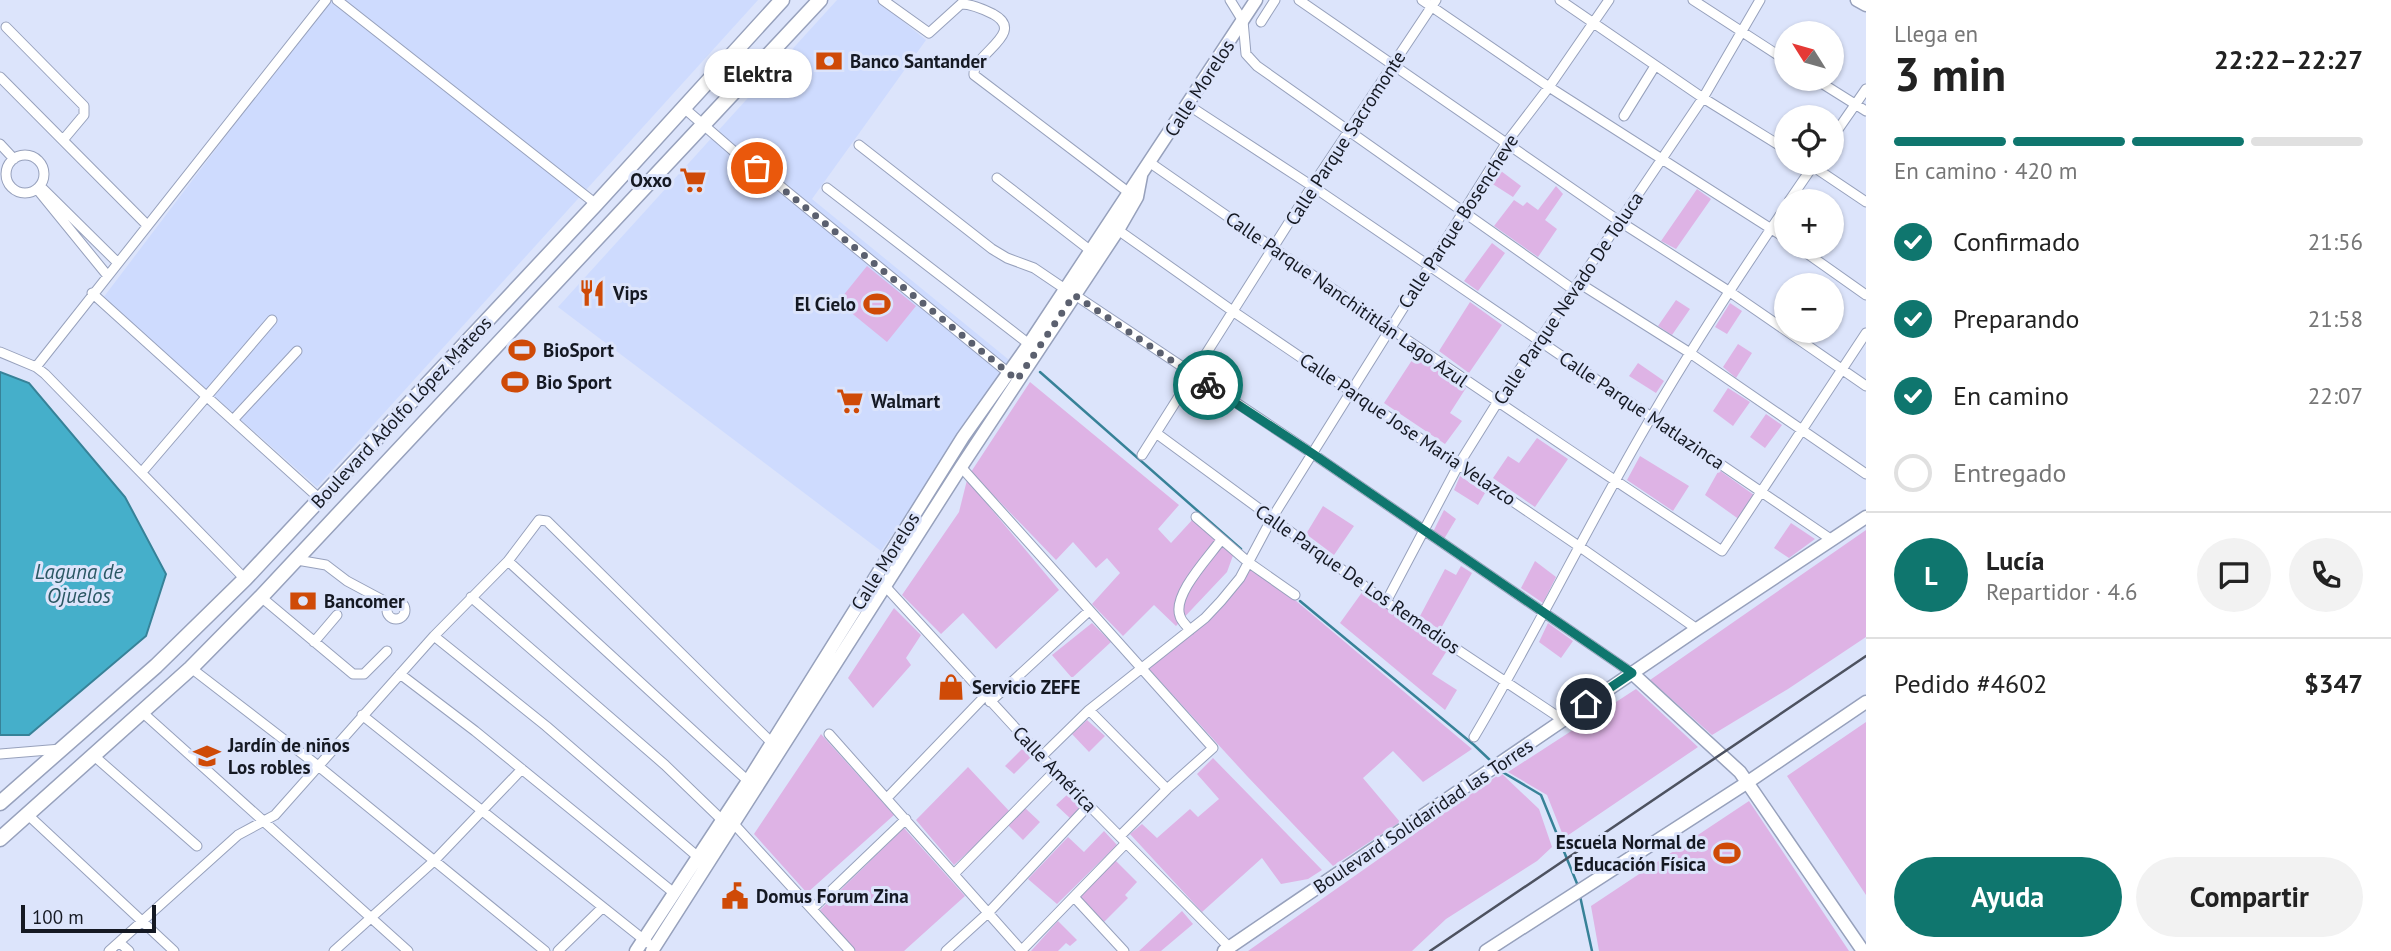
<!DOCTYPE html>
<html lang="es">
<head>
<meta charset="utf-8">
<style>
  :root { --surface:#fff; --page:#f2f2f2; --text:#222; --muted:#767676; --line:#e0e0e0; --accent:#0f766e }
  body { margin:0; font-family:"PT Sans",sans-serif; background:var(--page); color:var(--text); height:100vh; display:flex; flex-direction:column; font-size:26px; white-space:nowrap }
  * { box-sizing:border-box; margin:0 }
  p { font-size:23px; color:var(--muted) }
  .icon { flex:none; width:38px; height:38px; fill:none; stroke:currentColor; stroke-width:2; stroke-linecap:round; stroke-linejoin:round }
  .map { position:relative; flex:1; overflow:hidden }
  .panel { display:flex; flex-direction:column; background:var(--surface); width:525px }
  .panel>* { flex:none }
  .needle { width:46px; rotate:307deg }
  .buttons { position:absolute; left:1774px; top:21px; display:grid; gap:14px }
  .buttons a { display:grid; place-items:center; width:70px; height:70px; border-radius:50%; background:var(--surface); box-shadow:0 2px 5px #0004; font-size:35px }
  .scale { position:absolute; left:21px; bottom:18px; width:135px; box-sizing:border-box; padding-left:7px; border:4px solid #151923; border-top:0; font-size:19px; line-height:24px; white-space:nowrap; color:#151923; -webkit-text-stroke:5px #dce4fb; paint-order:stroke }
  .pin { position:absolute; display:grid; place-items:center; width:60px; height:60px; color:#fff; margin:-30px; border:4px solid #fff; border-radius:50%; box-shadow:0 2px 7px #0007 }
  .courier { position:absolute; display:grid; place-items:center; width:70px; height:70px; margin:-35px; border:5px solid #0f766e; border-radius:50%; background:#fff; color:#222; box-shadow:0 2px 9px #0007 }
  .bubble { position:absolute; height:49px; border-radius:24px; background:var(--surface); box-shadow:0 2px 5px #0004; font-size:23px; font-weight:700; line-height:49px; text-align:center }
  .summary em { font-style:normal; font-weight:700 }
  .summary div { display:flex; flex-direction:column-reverse }
  .summary { display:flex; align-items:center; justify-content:space-between; height:119px; padding:0 28px }
  h1 { font-size:46px; font-weight:700; line-height:52px }
  .bar { display:grid; grid-template-columns:repeat(4,1fr); gap:10px 7px; align-content:center; height:84px; padding:0 28px }
  .bar i { height:9px; border-radius:5px; background:var(--line) }
  .bar .active { background:var(--accent) }
  .bar p { grid-column:span 4 }
  .line { display:flex; align-items:center; gap:18px; padding:0 28px; border-top:2px solid var(--line) }
  .line div { flex:1 }
  .round { display:grid; place-items:center; flex:none; width:74px; height:74px; border-radius:37px; background:var(--page) }
  ol { padding:0 28px; list-style:none }
  li { display:flex; align-items:center; gap:21px; height:77px }
  li p { margin-inline-start:auto }
  li .icon { padding:7px; border-radius:50%; background:var(--accent); color:#fff; stroke-width:4 }
  li:last-child { color:var(--muted) }
  li i { width:38px; height:38px; border:4px solid var(--line); border-radius:50% }
  .action { display:flex; gap:14px; margin-top:auto; padding:14px 28px }
  .action a { flex:1; height:80px; border-radius:42px; background:var(--accent); color:#fff; font-size:28px; font-weight:700; line-height:80px; text-align:center }
  .action a+a { background:var(--page); color:var(--text) }
  main { display:flex; flex:1; min-height:0 }
  .map>svg:first-child { display:block }
</style>
</head>
<body>
<main>
<div class="map">
<svg width="1866" height="951" viewBox="0 0 1866 951">
  <rect width="100%" height="100%" fill="#dce4fb"/>
  <!-- built -->
  <path fill="#cedbfe" d="M329,0H758L317,487L103,298Z
    M837,0H877L926,40L812,199L1014,364L881,551L558,307Z"/>
  <!-- green -->
  <path fill="#deb3e5" d="M1501,171L1521,186L1513,197L1491,183Z
    M1556,186L1563,194L1545,220L1557,229L1538,257L1494,226L1514,200L1523,206L1527,202L1538,210Z
    M1697,189L1711,199L1676,249L1661,241Z
    M1492,243L1505,253L1478,291L1464,281Z
    M867,266L916,306L887,342L838,302Z
    M1676,300L1690,309L1672,335L1658,326Z
    M1470,302L1502,325L1469,373L1439,351Z
    M1730,303L1742,311L1727,334L1715,327Z
    M1738,344L1752,353L1736,378L1723,367Z
    M1416,354L1466,388L1450,413L1462,421L1445,444L1384,403Z
    M1638,363L1664,381L1656,393L1629,376Z
    M1030,382L1179,505L1158,529L1171,543L1193,519L1235,550L1227,572L1176,626L1154,605L1123,636L1092,604L1120,573L1107,558L1096,568L1073,542L1056,560L971,472Z
    M1728,388L1750,402L1733,426L1713,411Z
    M1766,414L1782,425L1765,448L1750,437Z
    M1537,438L1568,459L1535,507L1493,478L1508,456L1519,463Z
    M1640,456L1689,486L1673,511L1627,480Z
    M1719,470L1754,495L1740,520L1705,495Z
    M1460,476L1485,493L1478,505L1454,490Z
    M967,480L1059,590L996,649L963,613L941,634L902,595L959,512Z
    M1323,506L1354,526L1334,555L1306,534Z
    M1444,510L1456,519L1444,539L1433,532Z
    M1791,523L1815,539L1789,558L1774,548Z
    M1866,530V637L1788,689L1712,735L1650,680Z
    M1245,558L1472,749L1423,782L1393,751L1363,778L1400,822L1333,866L1247,776L1149,669L1187,636L1233,589Z
    M1535,561L1556,577L1543,603L1521,588Z
    M1461,566L1472,573L1440,630L1420,616L1445,569L1456,575Z
    M1363,591L1448,649L1432,674L1457,690L1445,710L1340,623Z
    M894,608L921,635L906,658L911,665L873,708L848,678Z
    M1092,623L1111,642L1072,678L1052,655Z
    M1548,623L1573,641L1561,658L1539,642Z
    M1636,689L1698,747L1564,838L1547,795L1508,772Z
    M1087,720L1105,736L1089,752L1072,734Z
    M1866,722V895L1787,776Z
    M821,734L894,815L807,893L754,834Z
    M1024,747L1032,756L1014,774L1005,766Z
    M1213,758L1322,870L1308,879L1281,884L1262,858L1202,912L1130,834L1142,824L1157,838L1190,809L1198,817L1219,799L1197,774Z
    M968,767L1011,813L954,865L916,820Z
    M1501,773L1539,809L1552,847L1537,861L1446,919L1412,951H1248Z
    M1069,793L1082,808L1071,819L1056,805Z
    M1749,801L1849,951H1599L1591,906Z
    M1025,808L1040,822L1023,840L1008,825Z
    M904,828L965,896L904,951H856L820,910Z
    M1104,831L1117,845L1057,904L1028,879L1068,837L1084,852Z
    M1114,859L1137,882L1125,895L1128,898L1104,922L1078,895Z
    M1182,911L1193,924L1161,951H1139Z
    M1058,921L1077,940L1070,946L1066,943L1058,951H1031Z"/>
  <!-- water -->
  <path fill="#45afca" stroke="#378298" stroke-width="2" d="M0,372L29,383L125,497L166,574L146,636L29,735H0Z"/>
  <g fill="none" stroke-linecap="round" stroke-linejoin="round">
    <!-- stream -->
    <path stroke="#378298" stroke-width="2.5" d="M1040,372L1241,549
      M1300,601L1474,745L1492,762
      M1499,770L1541,795L1578,886
      M1580,896L1592,951"/>
    <defs>
      <path id="street" d="M337,0L596,204
        M883,0L929,33L961,4C972,4 983,9 993,14C1028,33 972,54 974,75L1128,192
        M1230,0L1243,21L1246,54L1257,66L1574,290
        M1299,0L1619,221L1730,292L1866,386
        M1422,0L1549,87L1787,239
        M1560,0L1703,98L1787,150
        M1693,0L1787,61
        M1261,22L1275,0
        M6,27L84,106V115L63,140
        M0,77L147,225
        M1815,79L1866,111
        M1188,105L1312,186L1832,540
        M684,108L737,154L774,181L1011,375
        M1624,116L1655,66
        M1832,138L1866,89
        M0,144L14,159
        M859,145L992,249L1007,258L1034,268L1065,289
        M6 174a19 19 0 1 1 38 0a19 19 0 1 1-38 0Z
        M1149,162C1339,294 1529,425 1722,551L1866,333
        M1808,163L1866,202
        M997,178L1091,251
        M40,186L117,262
        M827,188L1029,344
        M37,189L107,275
        M1789,201L1815,163
        M1118,230L1234,312L1580,547L1697,629
        M1798,247L1866,295
        M1579,283L1690,353L1866,474
        M92,293L320,499
        M1075,295L1313,454L1632,673
        M0,352L36,367L45,374L245,579
        M36,367L326,0
        M233,420L297,351
        M1156,433L1386,602L1563,720
        M1142,455L1312,186L1436,0
        M961,467L1213,748L1167,789L1120,836
        M142,472L272,320
        M1196,517L1248,562L1295,595
        M297,560L326,565L347,581L390,604
        M508,561L748,781
        M885,586L1055,771L1229,947
        M261,597L353,674H364L387,651
        M471,597L665,765L722,820
        M387 610a9 9 0 1 1 18 0a9 9 0 1 1-18 0Z
        M1386,602L1459,464L1497,403L1703,98L1760,0
        M1190,630C1187,626 1181,621 1180,616C1172,595 1209,557 1221,540
        M434,636L546,726L698,857
        M314,642L337,615
        M191,668L317,765L545,951
        M400,674L475,731L674,893
        M990,702L1089,611
        M1089,710L1167,789
        M142,712L408,951
        M362,715L648,943
        M829,734L1022,951
        M1474,737C1537,631 1590,521 1652,416C1694,344 1740,274 1787,205
        M0,754L61,749
        M93,755L197,846
        M1042,756L1089,710L1205,618L1221,601L1240,578L1272,518L1507,142L1549,87L1609,0
        M887,798L985,696
        M27,814L174,951
        M734,824L850,951
        M954,874L1055,771
        M1074,897L1124,951
        M812,909L906,819
        M119,942L129,951
        M1022,950L1126,843
        M109,951L238,835L275,815L434,636L508,561L539,520L547,521L774,745
        M334,951L434,861L522,769
        M558,951L602,908
        M946,951L989,912L1089,805"/>
      <path id="secondary" d="M1857,0L1866,5
        M1632,673L1740,772L1863,951
        M636,951L748,781L963,437L1029,344L1256,0
        M652,951L961,467L1118,230L1137,197L1141,176
        M1224,951L1697,629L1866,517
        M1486,951L1748,782L1866,702"/>
      <path id="primary" d="M0,803L156,666L245,579L596,204L782,0
        M0,839L191,668L261,597L820,0"/>
    </defs>
    <!-- street casing -->
    <use href="#street" stroke="#97a1bc" stroke-width="11"/>
    <!-- secondary casing -->
    <use href="#secondary" stroke="#97a1bc" stroke-width="15"/>
    <!-- primary casing -->
    <use href="#primary" stroke="#97a1bc" stroke-width="17"/>
    <!-- street -->
    <use href="#street" stroke="#fff" stroke-width="9"/>
    <!-- secondary -->
    <use href="#secondary" stroke="#fff" stroke-width="12"/>
    <!-- primary -->
    <use href="#primary" stroke="#fff" stroke-width="14"/>
    <!-- rail -->
    <path stroke="#4d5260" stroke-width="2.5" d="M1430,951L1866,656"/>
  </g>
  <g fill="none" stroke-linecap="round" stroke-linejoin="round">
    <!-- done -->
    <path stroke="#5b606f" stroke-width="7" stroke-dasharray="0 12.6" d="M757,168L1017,380L1074,295L1208,385"/>
    <!-- route -->
    <path stroke="#0f766e" stroke-width="9" d="M1208,385L1313,454L1632,673L1586,704"/>
  </g>
  <!-- icons -->
  <defs>
    <symbol id="bank-bare" viewBox="-9 -9 18 18"><path d="M-6-4H6V4H-6ZM0-2.3a2.3 2.3 0 1 0 0 4.6a2.3 2.3 0 1 0 0-4.6Z" fill="#cf4a07" stroke="#dce4fb" stroke-width="2.5" paint-order="stroke"/></symbol>
    <symbol id="supermarket-bare" viewBox="-9 -9 18 18"><path d="M-6-5.5h2.5l.6 2H6L4.5 2H-2.5L-4.4-4H-6ZM-1.5 3.2a1.3 1.3 0 1 0 .1 0ZM3 3.2a1.3 1.3 0 1 0 .1 0Z" fill="#cf4a07" stroke="#dce4fb" stroke-width="2.5" paint-order="stroke"/></symbol>
    <symbol id="restaurant-bare" viewBox="-9 -9 18 18"><path d="M-5-6h1v4h1v-4h1v4h1v-4h1v5L-1.5 .5V6h-2V.5L-5-1ZM5-6V6H3V1.5H1.5Q1.5-4 5-6Z" fill="#cf4a07" stroke="#dce4fb" stroke-width="2.5" paint-order="stroke"/></symbol>
    <symbol id="stadium-bare" viewBox="-9 -9 18 18"><path d="M0-5a6.5 5 0 1 0 0 10a6.5 5 0 1 0 0-10ZM-3.5-1.8h7v3.6h-7Z" fill="#cf4a07" stroke="#dce4fb" stroke-width="2.5" paint-order="stroke"/></symbol>
    <symbol id="shop-bare" viewBox="-9 -9 18 18"><path d="M-5-2.5h2.3a2.7 3.5 0 0 1 5.4 0H5L5.5 6h-11ZM-1.5-2.5h3a1.5 2.3 0 0 0-3 0Z" fill="#cf4a07" stroke="#dce4fb" stroke-width="2.5" paint-order="stroke"/></symbol>
    <symbol id="school-bare" viewBox="-9 -9 18 18"><path d="M0-5L7-2L0 1L-7-2ZM-4 1L0 2.5L4 1V4Q0 6-4 4Z" fill="#cf4a07" stroke="#dce4fb" stroke-width="2.5" paint-order="stroke"/></symbol>
    <symbol id="civic-bare" viewBox="-9 -9 18 18"><path d="M-.6-6.5H3V-4.5H.6V-3L4-1V1h2V6H-6V1h2V-1L-.6-3ZM-1.2 2.5V6h2.4V2.5Z" fill="#cf4a07" stroke="#dce4fb" stroke-width="2.5" paint-order="stroke"/></symbol>
  </defs>
  <g fill-rule="evenodd">
    <use href="#bank-bare" x="810" y="42" width="38" height="38"/>
    <use href="#supermarket-bare" x="674" y="161" width="38" height="38"/>
    <use href="#restaurant-bare" x="573" y="274" width="38" height="38"/>
    <use href="#stadium-bare" x="858" y="285" width="38" height="38"/>
    <use href="#stadium-bare" x="503" y="331" width="38" height="38"/>
    <use href="#stadium-bare" x="496" y="363" width="38" height="38"/>
    <use href="#supermarket-bare" x="831" y="382" width="38" height="38"/>
    <use href="#bank-bare" x="284" y="582" width="38" height="38"/>
    <use href="#shop-bare" x="932" y="668" width="38" height="38"/>
    <use href="#school-bare" x="188" y="737" width="38" height="38"/>
    <use href="#stadium-bare" x="1708" y="834" width="38" height="38"/>
    <use href="#civic-bare" x="716" y="877" width="38" height="38"/>
  </g>
  <g text-anchor="middle" dominant-baseline="central" stroke-width="6" stroke-linejoin="round" paint-order="stroke">
    <!-- poi labels -->
    <g font-size="19" font-weight="bold" fill="#151923" stroke="#dce4fb" text-anchor="start">
      <text x="850" y="61">Banco Santander</text>
      <text x="672" y="180" text-anchor="end">Oxxo</text>
      <text x="613" y="293">Vips</text>
      <text x="856" y="304" text-anchor="end">El Cielo</text>
      <text x="543" y="350">BioSport</text>
      <text x="536" y="382">Bio Sport</text>
      <text x="871" y="401">Walmart</text>
      <text x="324" y="601">Bancomer</text>
      <text x="972" y="687">Servicio ZEFE</text>
      <text x="228" y="745">Jardín de niños<tspan x="228" dy="22">Los robles</tspan></text>
      <text x="1706" y="842" text-anchor="end">Escuela Normal de<tspan x="1706" dy="22">Educación Física</tspan></text>
      <text x="756" y="896">Domus Forum Zina</text>
    </g>
    <!-- street labels -->
    <g font-size="19" fill="#151923" stroke="#dce4fb">
      <text transform="translate(1199 88) rotate(-57)">Calle Morelos</text>
      <text transform="translate(1345 138) rotate(-57)">Calle Parque Sacromonte</text>
      <text transform="translate(1458 221) rotate(-57)">Calle Parque Bosencheve</text>
      <text transform="translate(1568 298) rotate(-56)">Calle Parque Nevado De Toluca</text>
      <text transform="translate(1347 299) rotate(35)">Calle Parque Nanchititlán Lago Azul</text>
      <text transform="translate(1642 410) rotate(34)">Calle Parque Matlazinca</text>
      <text transform="translate(401 412) rotate(-47)">Boulevard Adolfo López Mateos</text>
      <text transform="translate(1408 429) rotate(34)">Calle Parque Jose Maria Velazco</text>
      <text transform="translate(885 561) rotate(-58)">Calle Morelos</text>
      <text transform="translate(1358 579) rotate(35)">Calle Parque De Los Remedios</text>
      <text transform="translate(1055 769) rotate(46)">Calle América</text>
      <text transform="translate(1423 816) rotate(-34)">Boulevard Solidaridad las Torres</text>
    </g>
    <!-- water labels -->
    <g font-size="21" font-style="italic" fill="#2b5864" stroke="#dce4fb">
      <text x="79" y="571">Laguna de<tspan x="79" dy="24">Ojuelos</tspan></text>
    </g>
  </g>
</svg>
<div class="buttons">
<a><svg class="needle" viewBox="-14 -14 28 28"><path d="M0-13l5 13h-10z" fill="#e53935"/><path d="M0 13l5-13h-10z" fill="#767676"/></svg></a>
<a><svg class="icon" aria-label="locate" viewBox="0 0 24 24"><circle cx="12" cy="12" r="6"/><path d="M12 2v4M12 18v4M2 12h4M18 12h4"/></svg></a>
<a>+</a>
<a>−</a>
</div>
<div class="scale">100 m</div>
<div class="pin" style="left:757px;top:168px;background:#ea580c"><svg class="icon" aria-label="bag" viewBox="0 0 24 24"><path d="M5 8h14l-1 12H6zM9 8a3 3 0 0 1 6 0"/></svg></div>
<div class="pin" style="left:1586px;top:704px;background:#1f2937"><svg class="icon" aria-label="home" viewBox="0 0 24 24"><path d="M3 11l9-7 9 7M6 9v11h12V9"/></svg></div>
<div class="courier" style="left:1208px;top:385px"><svg class="icon" aria-label="bike" viewBox="0 0 24 24"><circle cx="6" cy="16" r="4"/><circle cx="18" cy="16" r="4"/><path d="M6 16l4-8h5l3 8M10 8l3 8H6M13 5h3"/></svg></div>
<div class="bubble" style="left:704px;top:49px;width:108px">Elektra</div>
</div>
<section class="panel">
<div class="summary"><div><h1>3 min</h1><p>Llega en</p></div><em>22:22–22:27</em></div>
<div class="bar"><i class="active"></i><i class="active"></i><i class="active"></i><i></i><p>En camino · 420 m</p></div>
<ol>
<li><svg class="icon" aria-label="check" viewBox="0 0 24 24"><path d="M5 12l5 5 9-10"/></svg>Confirmado<p>21:56</p></li>
<li><svg class="icon" aria-label="check" viewBox="0 0 24 24"><path d="M5 12l5 5 9-10"/></svg>Preparando<p>21:58</p></li>
<li><svg class="icon" aria-label="check" viewBox="0 0 24 24"><path d="M5 12l5 5 9-10"/></svg>En camino<p>22:07</p></li>
<li><i></i>Entregado</li>
</ol>
<div class="line" style="height:126px"><b class="round" style="background:var(--accent);color:#fff">L</b><div><b>Lucía</b><p>Repartidor · 4.6</p></div><a class="round"><svg class="icon" aria-label="chat" viewBox="0 0 24 24"><path d="M4 5h16v11H9l-5 4z"/></svg></a><a class="round"><svg class="icon" aria-label="phone" viewBox="0 0 24 24"><path d="M5 4h4l2 5-3 2q2 4 5 5l2-3 5 2v4C11 20 4 13 5 4z"/></svg></a></div>
<div class="line" style="height:91px"><div>Pedido #4602</div><b>$347</b></div>
<div class="action"><a>Ayuda</a><a>Compartir</a></div>
</section>
</main>
</body>
</html>
